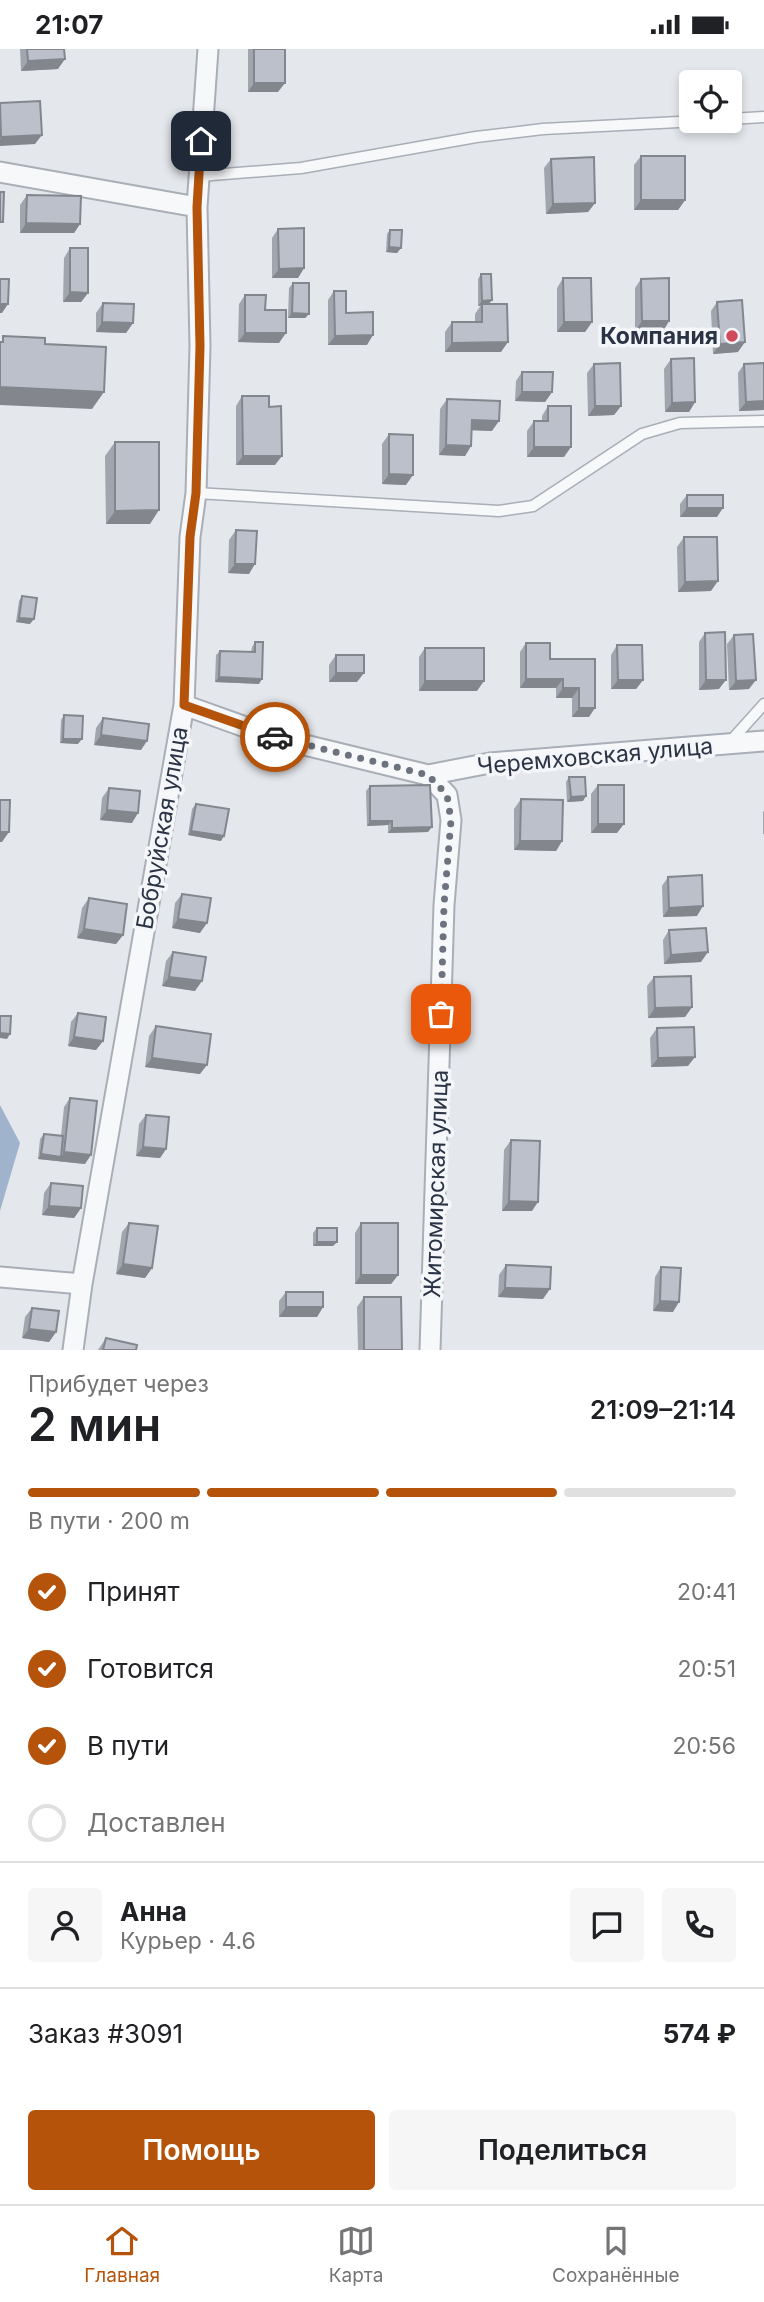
<!DOCTYPE html>
<html lang="ru">
<head>
<meta charset="utf-8">
<style>
  :root { --surface:#fff; --page:#f6f6f6; --text:#202124; --muted:#757577; --line:#e0e0e0; --accent:#b45309 }
  body { margin:0; font-family:Inter,sans-serif; background:var(--page); color:var(--text); height:100vh; display:flex; flex-direction:column; font-size:26px; white-space:nowrap }
  * { box-sizing:border-box; margin:0 }
  p { font-size:23px; color:var(--muted) }
  .icon { flex:none; width:38px; height:38px; fill:none; stroke:currentColor; stroke-width:2; stroke-linecap:round; stroke-linejoin:round }
  .map { position:relative; height:1301px; overflow:hidden }
  .panel { display:flex; flex-direction:column; background:var(--surface); flex:1 }
  .panel>* { flex:none }
  .buttons { position:absolute; left:679px; top:21px; display:grid; gap:14px }
  .buttons a { display:grid; place-items:center; width:63px; height:63px; border-radius:7px; background:var(--surface); box-shadow:0 4px 10px #0003; font-size:35px }
  .pin { position:absolute; display:grid; place-items:center; width:60px; height:60px; color:#fff; margin:-30px; border-radius:14px; box-shadow:0 4px 10px #0006 }
  .courier { position:absolute; display:grid; place-items:center; width:70px; height:70px; margin:-35px; border:5px solid #b45309; border-radius:50%; background:#fff; color:#222; box-shadow:0 2px 9px #0007 }
  .overview em { font-style:normal; font-weight:600 }
  .overview div { display:flex; flex-direction:column-reverse }
  .overview { display:flex; align-items:center; justify-content:space-between; height:119px; padding:0 28px }
  h1 { font-size:46px; font-weight:600; line-height:52px }
  .bar { display:grid; grid-template-columns:repeat(4,1fr); gap:10px 7px; align-content:center; height:84px; padding:0 28px }
  .bar i { height:9px; border-radius:5px; background:var(--line) }
  .bar .selected { background:var(--accent) }
  .bar p { grid-column:span 4 }
  .line { display:flex; align-items:center; gap:18px; padding:0 28px; border-top:2px solid var(--line) }
  .line div { flex:1 }
  .round { display:grid; place-items:center; flex:none; width:74px; height:74px; border-radius:7px; background:var(--page) }
  ol { padding:0 28px; list-style:none }
  li { display:flex; align-items:center; gap:21px; height:77px }
  li p { margin-inline-start:auto }
  li .icon { padding:7px; border-radius:50%; background:var(--accent); color:#fff; stroke-width:4 }
  li:last-child { color:var(--muted) }
  li i { width:38px; height:38px; border:4px solid var(--line); border-radius:50% }
  .primary-button { display:flex; gap:14px; margin-top:auto; padding:14px 28px }
  .primary-button a { flex:1; height:80px; border-radius:7px; background:var(--accent); color:#fff; font-size:28px; font-weight:600; line-height:80px; text-align:center }
  .primary-button a+a { background:var(--page); color:var(--text) }
  .status { display:flex; justify-content:space-between; align-items:center; height:49px; padding:0 35px; background:var(--surface); direction:ltr }
  .status svg { height:19px; fill:currentColor }
  .dock { display:flex; justify-content:space-around; align-items:center; height:98px; border-top:2px solid var(--line); background:var(--surface); font-size:19px; color:var(--muted) }
  .dock a { display:grid; justify-items:center; gap:4px }
  .dock .selected { color:var(--accent) }
  .map>svg:first-child { display:block }
</style>
</head>
<body>
<div class="status"><b>21:07</b><svg viewBox="0 0 49 12"><path d="M0 12V9h3v3zM5 12V6h3v6zM10 12V3h3v9zM15 12V0h3v12zM26 1h20v11H26zM47 4h2v5h-2z"/></svg></div>
<div class="map">
<svg width="764" height="1301" viewBox="0 0 764 1301">
  <rect width="100%" height="100%" fill="#e4e7ec"/>
  <!-- water -->
  <path fill="#9fb4cc" d="M0,1056L20,1094L0,1162Z"/>
  <g fill="none" stroke-linecap="round" stroke-linejoin="round">
    <defs>
      <path id="lane" d="M730,70L764,68
        M199,127L301,119L476,88L543,80L698,72
        M196,444L499,462L533,457L642,385L680,374L764,372
        M729,694L764,655"/>
      <path id="street" d="M0,123L197,158
        M184,656L276,689L428,726L490,714L764,692
        M428,726L447,746L451,771L444,856L430,1301
        M0,1228L82,1235
        M73,1301L82,1235L184,656L190,488L196,444L200,297L197,158L208,0"/>
    </defs>
    <!-- lane casing -->
    <use href="#lane" stroke="#a9aeb7" stroke-width="13"/>
    <!-- street casing -->
    <use href="#street" stroke="#a9aeb7" stroke-width="23"/>
    <!-- lane -->
    <use href="#lane" stroke="#f7f8fa" stroke-width="10"/>
    <!-- street -->
    <use href="#street" stroke="#f7f8fa" stroke-width="19"/>
  </g>
  <!-- wall -->
  <path fill="#a1a5ae" d="M20,0H64L58,20L21,22Z
    M248,0H285L278,43H248Z
    M641,107L685,151L678,161H634V116Z
    M551,110L595,154L588,163L546,165L544,119Z
    M27,146L80,175L74,184H20V156Z
    M278,180L304,219L298,229H272V189Z
    M390,181L401,199L397,204L386,203L387,185Z
    M70,199L88,244L81,253H63L64,209Z
    M481,225L501,303H445V283L452,273H475V265L481,256L478,257V230Z
    M563,229L592,273L585,283H557V239Z
    M641,230L669,272L663,282H635V239Z
    M293,234L309,265L305,269H288L289,239Z
    M334,242L346,264L367,296H328V251Z
    M245,246L265,261L279,294L238,293L239,255Z
    M717,253L738,303L713,305L711,262Z
    M103,254L133,274L126,284L96,283V264Z
    M671,310L695,353L689,363H665L664,320Z
    M764,314V361L739,362L738,324L744,315Z
    M594,315L621,357L614,366L588,367L587,324Z
    M522,323L552,343L545,353L515,352L516,332Z
    M242,347L275,416H236V357Z
    M447,350L492,382L472,381L471,397L465,407L439,406L440,360Z
    M548,357L564,408H527V382L534,372H542V367Z
    M389,385L406,436L382,435V395Z
    M115,393L150,475H106L105,407Z
    M687,446L717,468H680V455Z
    M236,481L249,525L228,524L229,491Z
    M684,488L711,542L678,543L677,498Z
    M22,547L30,575L16,573L19,552Z
    M705,584L719,640L699,641V593Z
    M734,586L749,640L729,641L727,595Z
    M255,593L259,635L215,633L216,606L220,602L251,603L252,598Z
    M526,594L550,610H595L589,668H572V649H556V639H520V603Z
    M617,596L643,631L636,640H611V606Z
    M425,599L477,642H419V608Z
    M336,606L357,633H329V616Z
    M64,666L78,695L60,694L61,671Z
    M103,669L141,701L94,696L96,679Z
    M569,728L583,752L567,753L566,733Z
    M598,736L617,784H591V745Z
    M370,737L428,783L388,784V776L367,777L366,742Z
    M109,739L132,774L100,771L102,749Z
    M521,750L562,792L556,802L514,801V760Z
    M196,755L221,792L188,786L192,760Z
    M764,762V785H763V763Z
    M668,828L697,867L663,868L662,837Z
    M182,845L200,884L172,879L175,854Z
    M89,849L123,886L116,895L77,889L82,859Z
    M669,881L701,913L664,915L663,891Z
    M173,903L195,942L162,937L166,912Z
    M654,928L692,958L685,968L648,969L647,937Z
    M78,964L103,992L96,1001L68,997L71,973Z
    M156,977L200,1025L145,1018L149,987Z
    M657,979L688,1017L651,1018L650,989Z
    M70,1049L85,1115L38,1110L40,1090L44,1085L61,1087L64,1058Z
    M146,1066L166,1100L160,1109L136,1107L139,1075Z
    M511,1091L532,1162H502L504,1101Z
    M51,1134L81,1159L74,1169L42,1166L44,1144Z
    M129,1174L152,1219L145,1229L116,1225L122,1183Z
    M361,1174L398,1226L391,1235H355V1184Z
    M317,1179L337,1193L333,1197H313V1184Z
    M506,1216L543,1250L498,1248L499,1226Z
    M661,1218L673,1263L653,1262L655,1228Z
    M286,1243L323,1258L317,1268H279V1252Z
    M364,1248L402,1301H358L357,1258Z
    M32,1259L56,1283L49,1293L22,1289L25,1268Z
    M106,1289L136,1301H98Z"/>
  <!-- shaded-wall -->
  <path fill="#83868d" d="M65,10L58,20L21,22L28,12Z
    M254,34H285L278,43H248Z
    M42,86L35,95L0,97V90L1,88Z
    M641,151H685L678,161H634Z
    M595,154L588,163L546,165L553,155Z
    M26,174L80,175L74,184H20Z
    M389,198L401,199L397,204L386,203Z
    M304,219L298,229H272L279,220Z
    M70,243L88,244L81,253H63Z
    M492,251L488,256L478,257L482,252Z
    M0,255H8L2,264H0Z
    M292,264L309,265L305,269H288Z
    M642,272H669L663,282H635Z
    M102,273L133,274L126,284L96,283Z
    M564,273H592L585,283H557Z
    M245,284H286L279,294L238,293Z
    M373,286L367,296H328L335,287Z
    M508,293L501,303H445L452,294Z
    M745,293L738,303L713,305L720,295Z
    M0,338L104,343L92,360L0,356Z
    M522,343H552L545,353L515,352Z
    M764,352V361L739,362L746,353Z
    M695,353L689,363H665L672,354Z
    M595,357H621L614,366L588,367Z
    M472,371L499,372L492,382L465,381Z
    M446,396L471,397L465,407L439,406Z
    M534,398H571L564,408H527Z
    M243,407H282L275,416H236Z
    M389,425L413,426L406,436L382,435Z
    M687,459H723L717,468H680Z
    M159,461L150,475H106L115,462Z
    M235,515H255L249,525L228,524Z
    M718,532L711,542L678,543L685,533Z
    M19,569L34,570L30,575L16,573Z
    M336,624H364L357,633H329Z
    M219,628L262,630L259,635L215,633Z
    M526,630H563L556,639H520Z
    M618,631H643L636,640H611Z
    M706,631H726L719,640L699,641Z
    M756,631L749,640L729,641L736,632Z
    M425,632H484L477,642H419Z
    M563,639H579L572,649H556Z
    M579,659H595L589,668H572Z
    M101,686L147,692L141,701L94,696Z
    M63,690H82L78,695L60,694Z
    M586,747L583,752L567,753L571,748Z
    M107,761L138,764L132,774L100,771Z
    M370,772H392L388,776L367,777Z
    M598,775H624L617,784H591Z
    M432,778L428,783L388,784L392,779Z
    M191,782L224,787L221,792L188,786Z
    M0,783H9L2,793H0Z
    M520,792H562L556,802L514,801Z
    M703,857L697,867L663,868L669,859Z
    M178,870L207,874L200,884L172,879Z
    M84,880L123,886L116,895L77,889Z
    M708,903L701,913L664,915L671,906Z
    M169,928L202,932L195,942L162,937Z
    M692,958L685,968L648,969L655,959Z
    M0,984L10,985L7,990L0,989Z
    M74,988L103,992L96,1001L68,997Z
    M695,1008L688,1017L651,1018L658,1009Z
    M152,1009L207,1016L200,1025L145,1018Z
    M143,1098L166,1100L160,1109L136,1107Z
    M64,1103L91,1106L85,1115L38,1110L41,1105L61,1108Z
    M509,1152L538,1153L532,1162H502Z
    M49,1157L81,1159L74,1169L42,1166Z
    M317,1193H337L333,1197H313Z
    M123,1215L152,1219L145,1229L116,1225Z
    M361,1226H398L391,1235H355Z
    M505,1239L550,1240L543,1250L498,1248Z
    M660,1252L679,1253L673,1263L653,1262Z
    M286,1258H323L317,1268H279Z
    M29,1280L56,1283L49,1293L22,1289Z"/>
  <!-- building -->
  <path fill="#bbc0ca" stroke="#83868d" stroke-width="2" d="M27,0H64L65,10L28,12Z
    M254,0H285V34H254Z
    M40,52L42,86L1,88L0,54Z
    M641,107H685V151H641Z
    M594,108L595,154L553,155L551,110Z
    M0,143H4L3,173H0Z
    M27,146L81,147L80,175L26,174Z
    M304,179V219L279,220L278,180Z
    M390,181H402L401,199L389,198Z
    M70,199H88V244L70,243Z
    M481,225H491L492,251L482,252Z
    M563,229H591L592,273H564Z
    M669,229V272H642L641,230Z
    M0,230H9L8,255H0Z
    M293,234H309V265L292,264Z
    M334,242H346V264L373,263V286L335,287Z
    M245,246H266L265,261H286V284H245Z
    M742,251L745,293L720,295L717,253Z
    M103,254L134,255L133,274L102,273Z
    M482,255H507L508,293L452,294V273H482Z
    M3,287L45,289V295L106,298L104,343L0,338V293H3Z
    M694,309L695,353L672,354L671,310Z
    M620,314L621,357H595L594,315Z
    M764,314V352L746,353L744,315Z
    M522,323H553L552,343H522Z
    M242,347H269V358L281,357L282,407H243Z
    M447,350L500,352L499,372L472,371L471,397L446,396Z
    M548,357H571V398H534V372H548Z
    M389,385L413,386V426L389,425Z
    M115,393H159V461L115,462Z
    M687,446H723V459H687Z
    M236,481L257,482L255,515H235Z
    M684,488H717L718,532L685,533Z
    M22,547L37,549L34,570L19,569Z
    M725,583L726,631H706L705,584Z
    M753,585L756,631L736,632L734,586Z
    M255,593H263L262,630L219,628L220,602L255,603Z
    M526,594H550V610H595V659H579V639H563V630H526Z
    M617,596H642L643,631H618Z
    M425,599H484V632H425Z
    M336,606H364V624H336Z
    M64,666L83,667L82,690H63Z
    M103,669L149,675L147,692L101,686Z
    M569,728H585L586,747L571,748Z
    M430,736L432,778L392,779V772H370V737Z
    M598,736H624V775H598Z
    M109,739L140,742L138,764L107,761Z
    M521,750L563,751L562,792H520Z
    M0,751H10L9,783H0Z
    M196,755L229,760L224,787L191,782Z
    M702,826L703,857L669,859L668,828Z
    M182,845L211,849L207,874L178,870Z
    M89,849L127,855L123,886L84,880Z
    M706,879L708,903L671,906L669,881Z
    M173,903L206,908L202,932L169,928Z
    M691,927L692,958L655,959L654,928Z
    M78,964L106,968L103,992L74,988Z
    M0,967H11L10,985L0,984Z
    M156,977L211,985L207,1016L152,1009Z
    M694,978L695,1008L658,1009L657,979Z
    M70,1049L97,1052L91,1106L64,1103Z
    M146,1066L169,1068L166,1100L143,1098Z
    M44,1085L63,1087L61,1108L41,1105Z
    M511,1091L540,1092L538,1153L509,1152Z
    M51,1134L83,1137L81,1159L49,1157Z
    M129,1174L158,1177L152,1219L123,1215Z
    M361,1174H398V1226H361Z
    M317,1179H337V1193H317Z
    M506,1216L551,1218L550,1240L505,1239Z
    M661,1218L681,1219L679,1253L660,1252Z
    M286,1243H323V1258H286Z
    M364,1248H401L402,1301H364Z
    M32,1259L59,1262L56,1283L29,1280Z
    M106,1289L137,1296L136,1301H103Z"/>
  <g fill="none" stroke-linecap="round" stroke-linejoin="round">
    <!-- done -->
    <path stroke="#6c737f" stroke-width="7" stroke-dasharray="0 12.6" d="M275,688L428,726L447,746L451,771L444,856L441,965"/>
    <!-- route -->
    <path stroke="#b45309" stroke-width="9" d="M201,92L197,158L200,297L196,444L190,488L184,656L275,688"/>
  </g>
  <!-- markers -->
  <circle fill="#d1495b" stroke="#f4f6f9" stroke-width="2.5" cx="732" cy="287" r="7"/>
  <g text-anchor="middle" dominant-baseline="central" stroke-width="7" stroke-linejoin="round" paint-order="stroke">
    <!-- poi labels -->
    <g font-size="23" font-weight="bold" fill="#2b3445" stroke="#f4f6f9" text-anchor="end">
      <text x="718" y="287">Компания</text>
    </g>
    <!-- street labels -->
    <g font-size="23" fill="#2b3445" stroke="#f4f6f9">
      <text transform="translate(595 707) rotate(-5)">Черемховская улица</text>
      <text transform="translate(162 779) rotate(-80)">Бобруйская улица</text>
      <text transform="translate(436 1135) rotate(-88)">Житомирская улица</text>
    </g>
  </g>
</svg>
<div class="buttons">
<a><svg class="icon" aria-label="locate" viewBox="0 0 24 24"><circle cx="12" cy="12" r="6"/><path d="M12 2v4M12 18v4M2 12h4M18 12h4"/></svg></a>
</div>
<div class="pin" style="left:441px;top:965px;background:#ea580c"><svg class="icon" aria-label="bag" viewBox="0 0 24 24"><path d="M5 8h14l-1 12H6zM9 8a3 3 0 0 1 6 0"/></svg></div>
<div class="pin" style="left:201px;top:92px;background:#1f2937"><svg class="icon" aria-label="home" viewBox="0 0 24 24"><path d="M3 11l9-7 9 7M6 9v11h12V9"/></svg></div>
<div class="courier" style="left:275px;top:688px"><svg class="icon" aria-label="car" viewBox="0 0 24 24"><path d="M5 17H2v-5l4-1 3-4h7l3 4 3 1v5h-3M9 17h6M6 11h13"/><circle cx="7" cy="17" r="2"/><circle cx="17" cy="17" r="2"/></svg></div>
</div>
<section class="panel">
<div class="overview"><div><h1>2 мин</h1><p>Прибудет через</p></div><em>21:09–21:14</em></div>
<div class="bar"><i class="selected"></i><i class="selected"></i><i class="selected"></i><i></i><p>В пути · 200 m</p></div>
<ol>
<li><svg class="icon" aria-label="check" viewBox="0 0 24 24"><path d="M5 12l5 5 9-10"/></svg>Принят<p>20:41</p></li>
<li><svg class="icon" aria-label="check" viewBox="0 0 24 24"><path d="M5 12l5 5 9-10"/></svg>Готовится<p>20:51</p></li>
<li><svg class="icon" aria-label="check" viewBox="0 0 24 24"><path d="M5 12l5 5 9-10"/></svg>В пути<p>20:56</p></li>
<li><i></i>Доставлен</li>
</ol>
<div class="line" style="height:126px"><a class="round"><svg class="icon" aria-label="person" viewBox="0 0 24 24"><circle cx="12" cy="8" r="4"/><path d="M4 21q1-7 8-7t8 7"/></svg></a><div><b>Анна</b><p>Курьер · 4.6</p></div><a class="round"><svg class="icon" aria-label="chat" viewBox="0 0 24 24"><path d="M4 5h16v11H9l-5 4z"/></svg></a><a class="round"><svg class="icon" aria-label="phone" viewBox="0 0 24 24"><path d="M5 4h4l2 5-3 2q2 4 5 5l2-3 5 2v4C11 20 4 13 5 4z"/></svg></a></div>
<div class="line" style="height:91px"><div>Заказ #3091</div><b>574 ₽</b></div>
<div class="primary-button"><a>Помощь</a><a>Поделиться</a></div>
</section>
<nav class="dock">
<a class="selected"><svg class="icon" aria-label="home" viewBox="0 0 24 24"><path d="M3 11l9-7 9 7M6 9v11h12V9"/></svg>Главная</a>
<a><svg class="icon" aria-label="map" viewBox="0 0 24 24"><path d="M3 6l6-2 6 2 6-2v14l-6 2-6-2-6 2zM9 4v14M15 6v14"/></svg>Карта</a>
<a><svg class="icon" aria-label="saved" viewBox="0 0 24 24"><path d="M7 4h10v16l-5-4-5 4z"/></svg>Сохранённые</a>
</nav>
</body>
</html>
